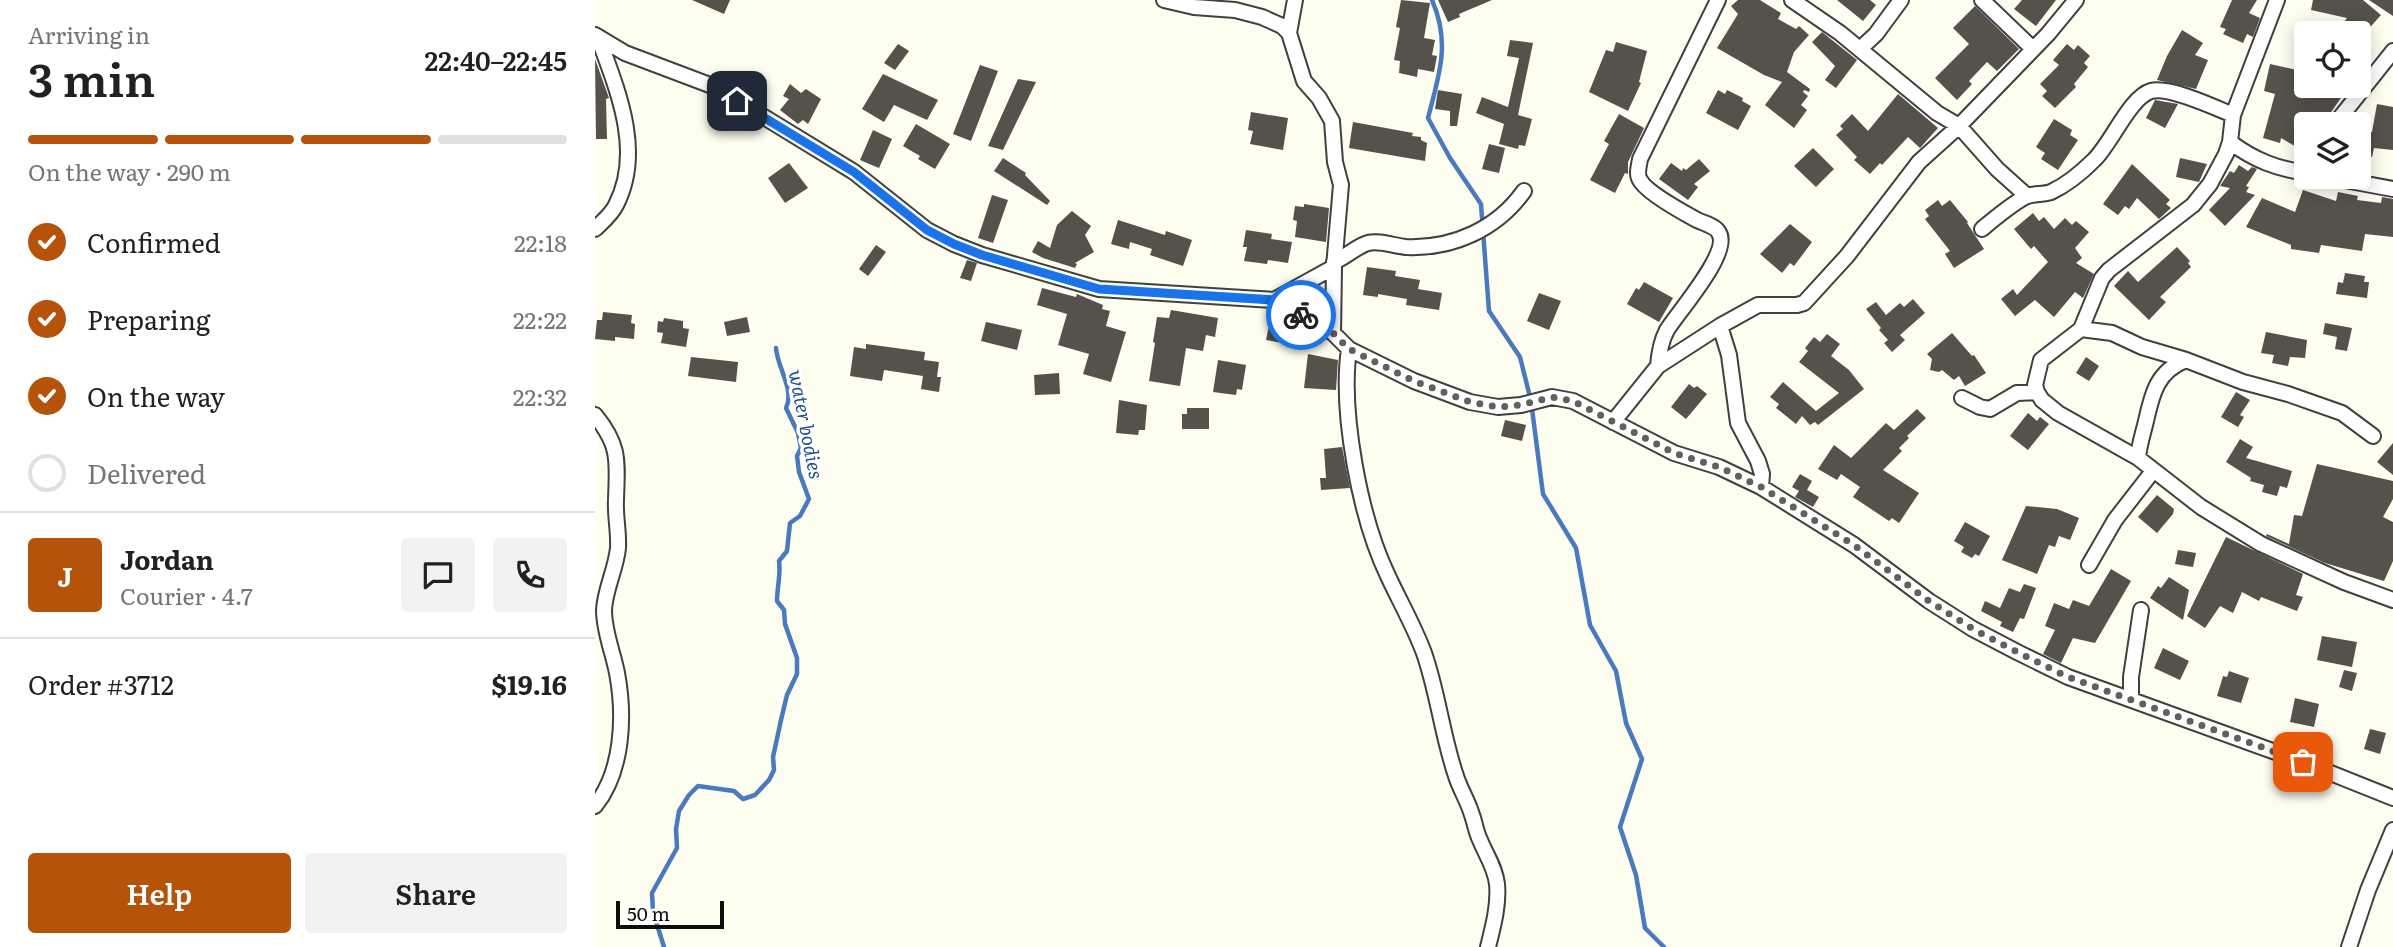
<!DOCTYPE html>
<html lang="en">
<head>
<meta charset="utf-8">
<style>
  :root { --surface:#fff; --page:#f2f2f2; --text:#202124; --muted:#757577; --line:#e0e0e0; --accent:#b45309 }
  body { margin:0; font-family:Literata,serif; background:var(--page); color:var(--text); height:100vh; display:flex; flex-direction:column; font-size:26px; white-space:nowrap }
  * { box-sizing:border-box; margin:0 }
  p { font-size:23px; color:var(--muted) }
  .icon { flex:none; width:38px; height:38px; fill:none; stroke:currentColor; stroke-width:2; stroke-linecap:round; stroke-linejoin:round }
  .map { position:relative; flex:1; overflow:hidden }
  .drawer { display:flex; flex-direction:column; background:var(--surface); width:595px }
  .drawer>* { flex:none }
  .fabs { position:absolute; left:1699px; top:21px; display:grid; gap:14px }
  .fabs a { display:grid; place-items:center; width:77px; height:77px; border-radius:7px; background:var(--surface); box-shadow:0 4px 18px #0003; font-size:35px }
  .scale { position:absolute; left:21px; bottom:18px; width:108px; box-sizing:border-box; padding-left:7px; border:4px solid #0d0d0d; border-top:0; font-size:19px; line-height:24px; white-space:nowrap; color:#0d0d0d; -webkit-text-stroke:5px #fff; paint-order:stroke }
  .pin { position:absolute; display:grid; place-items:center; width:60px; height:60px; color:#fff; margin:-30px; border-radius:14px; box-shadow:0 4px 10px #0006 }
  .courier { position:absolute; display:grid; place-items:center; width:70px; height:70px; margin:-35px; border:5px solid #1a73e8; border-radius:50%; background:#fff; color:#222; box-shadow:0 2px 9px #0007 }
  .head em { font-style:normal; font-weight:600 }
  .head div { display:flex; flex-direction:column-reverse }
  .head { display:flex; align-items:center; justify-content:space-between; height:119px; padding:0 28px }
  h1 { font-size:46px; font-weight:600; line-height:52px }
  .bar { display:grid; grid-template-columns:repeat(4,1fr); gap:10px 7px; align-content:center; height:84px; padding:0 28px }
  .bar i { height:9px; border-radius:5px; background:var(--line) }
  .bar .current { background:var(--accent) }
  .bar p { grid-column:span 4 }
  .line { display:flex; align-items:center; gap:18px; padding:0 28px; border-top:2px solid var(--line) }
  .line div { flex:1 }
  .round { display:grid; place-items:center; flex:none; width:74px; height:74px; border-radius:7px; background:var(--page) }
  ol { padding:0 28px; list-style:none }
  li { display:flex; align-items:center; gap:21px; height:77px }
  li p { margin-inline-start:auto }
  li .icon { padding:7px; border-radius:50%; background:var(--accent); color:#fff; stroke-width:4 }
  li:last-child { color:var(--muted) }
  li i { width:38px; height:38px; border:4px solid var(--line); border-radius:50% }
  .button { display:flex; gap:14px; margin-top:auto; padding:14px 28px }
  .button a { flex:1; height:80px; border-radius:7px; background:var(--accent); color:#fff; font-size:28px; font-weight:600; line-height:80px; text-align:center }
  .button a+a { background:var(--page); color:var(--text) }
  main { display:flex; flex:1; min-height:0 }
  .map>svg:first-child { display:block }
</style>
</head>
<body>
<main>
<section class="drawer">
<div class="head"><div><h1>3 min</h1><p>Arriving in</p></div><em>22:40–22:45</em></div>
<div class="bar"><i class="current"></i><i class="current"></i><i class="current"></i><i></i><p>On the way · 290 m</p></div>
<ol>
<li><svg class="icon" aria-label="check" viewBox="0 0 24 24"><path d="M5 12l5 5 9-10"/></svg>Confirmed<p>22:18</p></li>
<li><svg class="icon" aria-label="check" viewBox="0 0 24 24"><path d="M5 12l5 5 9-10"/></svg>Preparing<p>22:22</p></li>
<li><svg class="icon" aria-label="check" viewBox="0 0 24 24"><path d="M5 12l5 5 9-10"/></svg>On the way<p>22:32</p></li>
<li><i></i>Delivered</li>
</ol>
<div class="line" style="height:126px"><b class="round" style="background:var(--accent);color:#fff">J</b><div><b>Jordan</b><p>Courier · 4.7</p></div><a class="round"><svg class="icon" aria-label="chat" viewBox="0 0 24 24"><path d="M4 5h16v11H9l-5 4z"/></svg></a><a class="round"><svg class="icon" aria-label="phone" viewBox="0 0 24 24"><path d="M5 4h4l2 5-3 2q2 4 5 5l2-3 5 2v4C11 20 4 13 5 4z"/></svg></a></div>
<div class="line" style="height:91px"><div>Order #3712</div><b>$19.16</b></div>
<div class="button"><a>Help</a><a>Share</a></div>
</section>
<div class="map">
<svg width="1798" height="947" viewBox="0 0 1798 947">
  <rect width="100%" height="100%" fill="#fdfdf0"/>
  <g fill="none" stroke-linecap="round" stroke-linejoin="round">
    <!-- stream -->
    <path stroke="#4a7abd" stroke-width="4.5" d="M837,0C856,43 844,75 833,118L855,158L886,204L894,311L925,357L936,401L948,494L981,548L995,625L1021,671L1031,723L1047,759L1025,827L1041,875L1050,928L1069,947
      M69,947L58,912L57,893L82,848L81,829L84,811L94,795L103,786L139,791L148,799L160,795L174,780L179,770L178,757L186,720L192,695L202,674V658L190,624L189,610L182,601C182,588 186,574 184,561L192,551L195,523L205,516L214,499L204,472L202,456L206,448L203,433L191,408C200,390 182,367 181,348"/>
  </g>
  <!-- building -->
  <path fill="#55514b" d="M97,0H135L129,14Z
    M806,0L835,3L829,38L840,40L837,55L842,56L839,72L823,69L822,77L804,73L805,61L799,60L805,28L801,27Z
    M843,0H897L864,14L865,17L853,22Z
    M1143,0H1165L1186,13L1183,19L1201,29L1204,26L1214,35L1199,52L1192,72L1215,89L1214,92L1209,90L1208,92L1213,96L1206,105L1212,110L1199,128L1170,105L1187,82L1169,75L1122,48L1143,14L1136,6Z
    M1242,0H1275L1281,5L1268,21Z
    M1427,0H1461L1441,26L1419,9Z
    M1637,0H1662L1654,13L1665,18L1658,37L1652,34L1648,43L1628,34L1631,29L1625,27Z
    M1718,0H1768L1786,15L1770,33H1753L1745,27L1752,18L1716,10Z
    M1774,0H1798V16Z
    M1380,6L1424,49L1402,71L1392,62L1374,81L1377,84L1362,100L1340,78L1374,44L1358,28Z
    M1587,30L1608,43L1600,55L1613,60L1601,89L1562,80L1572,56Z
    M1227,32L1262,60L1241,88L1230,80L1240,66L1217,42Z
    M915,40L938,43L923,115L937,119L930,146L924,145L923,149L904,144L909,124L881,113L887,97L913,107L924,58L912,56Z
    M1021,42L1052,51L1044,82L1046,83L1033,111L994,92L1011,50L1018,52Z
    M303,44L314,51L300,70L289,63Z
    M1472,44L1479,50L1483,45L1495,56L1489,63L1493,67L1479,84L1481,87L1460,108L1447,96L1452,91L1445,84L1464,65L1458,60Z
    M0,59L14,98L11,99L12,139H1Z
    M1675,64L1706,71L1702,86H1742L1741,89L1750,92L1728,124H1712V153L1686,138L1685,143L1668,138L1680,94L1669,91Z
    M385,65L403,71L376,141L358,134Z
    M288,74L343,100L332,120L299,105L289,122L267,109Z
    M423,79L441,82L408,150L393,146Z
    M195,84L206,93L211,89L226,99L213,124L208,120L203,124L185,110L194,99L188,96Z
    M843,90L867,94L862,126H855V111L840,109Z
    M1123,90L1130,94L1132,90L1148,98L1147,101L1156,106L1143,130L1111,113Z
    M1303,94L1343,128L1325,148L1313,137L1287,165L1285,163L1275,174L1259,160L1262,157L1241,135L1248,129L1245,126L1257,114L1273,131Z
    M1560,100L1583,104L1570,128L1551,118Z
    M1782,104L1798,107V150L1779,148L1777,157L1764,154V145L1768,130L1777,132Z
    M656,112L693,118L688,150L655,144L658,131L653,130Z
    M1024,114L1049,128L1033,162V174L1030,173L1020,193L995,180L1014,144L1009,141Z
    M1459,119L1477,130L1475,135L1483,140L1463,170L1446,159L1450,153L1441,147Z
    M758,122L818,133L817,136L826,137V140L832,143L830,161L754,148Z
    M321,124L355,144L340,169L323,159L325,156L308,146Z
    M278,130L297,139L284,168L265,160Z
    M894,144L910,148L904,173L887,169Z
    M1218,148L1239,169L1221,187L1199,166Z
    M408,158L431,173L430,175L455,201L452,205L399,171Z
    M1585,158L1612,164L1604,182L1581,177Z
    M1104,159L1115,171L1099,184L1103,187L1093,200L1064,179L1076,163L1087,171L1088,168L1091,170Z
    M194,163L213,188L190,203L173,178Z
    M1537,164L1575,200L1571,204L1576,208L1564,219L1542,198L1534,209L1530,206L1523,215L1508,204Z
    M1644,165L1653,171L1657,167L1662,169L1651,186L1654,187L1651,192L1660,195L1630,226L1614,210L1635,188L1625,186L1635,171L1639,173Z
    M1708,190L1741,201L1743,192L1763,196L1762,200L1786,203L1787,197L1798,199V237L1770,234L1767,251L1726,245L1724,253L1696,249V245L1651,227L1667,198L1700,212Z
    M397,195L413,200L398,243L383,238Z
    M1343,200L1347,206L1355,200L1373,222L1372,223L1389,249L1359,268L1350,254L1355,251L1330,219L1334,216L1330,210Z
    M709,204L734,208L731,242L700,237L702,221L698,220L700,206L709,207Z
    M477,211L496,226L490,235L499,252L480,263L482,264L480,268L448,258L437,252L443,241L455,248L462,225Z
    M1438,213L1444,221L1449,217L1459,229L1470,218L1477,225L1481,221L1494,232L1480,248L1487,258L1481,263L1499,274L1488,298L1480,292L1459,317L1440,300L1420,316L1406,299L1418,289L1422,295L1453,262L1439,246L1436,249L1419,229Z
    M523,220L570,235L571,231L597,240L588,266L555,255L557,249L535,242L534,249L516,244Z
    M1195,224L1217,242L1199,266L1195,263L1187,273L1165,254Z
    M651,230L677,234L676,239L697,242L693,263L673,260L672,264L649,261L652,247H648Z
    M281,245L291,252L273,276L264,269Z
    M1582,247L1595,261L1593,263L1596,267L1565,297L1571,302L1554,320L1519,286L1533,271L1543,282Z
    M372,260L382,263L376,281L365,278Z
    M772,267L801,271L800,276L825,280L823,289L847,293L844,310L811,305L812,299L783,294V297L768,295Z
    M1750,273L1770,276L1769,282H1774L1772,298L1741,294L1743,282L1748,283Z
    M1049,282L1078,298L1064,322L1032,304L1041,288L1044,290Z
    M447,288L481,297L482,294L508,305L507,309L515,311L511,326L531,332L516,382L488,374L494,354L463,345L472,314L442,305Z
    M944,293L966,301L954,330L932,321Z
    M1318,299L1330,313L1305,335L1310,340L1297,352L1289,343L1293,340L1284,330L1286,328L1271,309L1281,302L1291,315L1305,303L1309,307Z
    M576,310L623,318L620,337L611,335L608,351L591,348L585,386L554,381L560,343L558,342L562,317L574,318Z
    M8,312L37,315L36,323L40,324L39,339L20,337V341L0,339L2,320H7Z
    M152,317L155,332L132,336L129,322Z
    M69,318L88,321V328L94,329L91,347L66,343L68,333L62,332L63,321L68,322Z
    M391,322L427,330L422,350L386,341Z
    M1730,323L1757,328L1752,351L1740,349L1742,337L1728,334Z
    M674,326L709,332L706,346L671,340Z
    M1671,332L1712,340L1710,358L1695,357L1693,366L1677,363L1679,355L1666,353Z
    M1357,333L1377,356L1379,355L1391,373L1370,386L1364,376L1359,380L1347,370L1344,372L1335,370L1337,359L1332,354Z
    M1232,334L1245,344L1236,356L1254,370L1269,389L1223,425L1220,422L1215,425L1207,416L1201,424L1181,408L1184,404L1175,397L1188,382L1221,411L1244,393L1204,362L1213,351L1210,348L1219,337L1225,342Z
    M271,344L330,352L329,360L344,362L342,377H346L344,392L326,389L328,376L289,370L287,381L255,376L259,347L271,349Z
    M713,354L743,360L741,390L709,388Z
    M96,357L143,362L141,382L93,376Z
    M1491,357L1504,366L1494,381L1481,373Z
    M623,360L651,365L647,390L642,389L641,395L618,392Z
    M464,373L465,394L440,395L439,375Z
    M1094,384L1099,388L1102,386L1112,394L1091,419L1076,407Z
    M1641,392L1655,400L1645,415L1649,417L1643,427L1626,417Z
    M524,400L552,405L550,430H544L543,435L521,433Z
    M592,408H614V429H587V414H592Z
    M1322,409L1331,418L1312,436L1314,438L1304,448L1307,451L1288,470L1324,493L1304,523L1297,518L1294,521L1258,497L1265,487L1246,474L1242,480L1223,469L1239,445L1256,458L1291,423L1299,430Z
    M1433,413L1442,421L1445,417L1454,424L1433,450L1415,436Z
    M910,420L931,425L927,441L906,436Z
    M1645,439L1658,447L1651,458L1697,471L1692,488L1685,486L1682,496L1667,492L1669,485L1655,481L1656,478L1631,462Z
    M1798,443V475L1782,462Z
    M747,447L755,488L726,490L725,478H731L729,449Z
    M1722,464L1798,481V499L1788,517L1798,522V561L1789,581L1730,563L1671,536L1672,534L1694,544L1699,515L1707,516Z
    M1205,474L1217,481L1212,490L1224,497L1218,507L1200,497L1204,491L1197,487Z
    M1562,495L1579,509L1578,514L1562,533L1543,517Z
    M1431,506L1462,509L1484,518L1475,540L1464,536L1460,547L1454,545L1442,574L1407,560Z
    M1370,522L1395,536L1384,556L1380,554L1377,558L1366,552L1369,547L1359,541Z
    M1631,537L1708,574L1701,595L1708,597L1702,611L1666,597L1664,601L1647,592L1638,613L1625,606L1610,628L1592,616Z
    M1583,550L1601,553L1598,567L1580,564Z
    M1516,569L1536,581L1500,643L1478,638L1466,663L1448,654L1460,630L1450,626L1459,603L1474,609L1478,600L1494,606Z
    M1574,577L1594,590L1588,620L1555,598L1563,586L1566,588Z
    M1429,584L1441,588L1429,619L1425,618L1418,632L1405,626L1407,622L1386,611L1390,601L1405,608L1414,588L1425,592Z
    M1727,636L1762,642L1757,667L1722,660Z
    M1568,648L1594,661L1585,680L1559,668Z
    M1749,670L1762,673L1757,691L1744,687Z
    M1634,671L1654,678L1646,703L1622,696L1628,676L1632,677Z
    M1700,698L1724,704L1719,727L1695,722Z
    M1775,729L1791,733L1785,754L1769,749Z"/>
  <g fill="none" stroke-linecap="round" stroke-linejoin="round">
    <defs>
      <path id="minor" d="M569,0L599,7L640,10L667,17L687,26L694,33L709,81L724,98L737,121L740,162L746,185L739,267L738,333
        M1197,0L1245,33L1342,113L1364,126L1402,169L1432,196
        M1387,0L1438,49
        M1682,0L1638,115L1635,142C1659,160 1682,169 1712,173
        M694,33L700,0
        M0,35L30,53L120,87L259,172L332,230L359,244L387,255L504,289L679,300L738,333L754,349L819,381L875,402L903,407L926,405L957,397L978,401L1079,453L1124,467L1166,487L1259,545L1334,601L1378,629L1424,653L1473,677L1708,762L1798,798
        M1265,49L1281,34L1306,0
        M1740,124L1798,51
        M1635,142L1631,154L1615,184L1598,205L1514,270L1507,278L1486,329L1446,360L1440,385L1442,392L1447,400L1463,413L1543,458L1606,507L1666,544L1749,582L1798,600
        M1733,177L1798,189
        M0,229C7,222 17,214 21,205C49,151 22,89 3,37
        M1387,229C1400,218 1414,206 1430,197C1438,193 1448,195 1456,192C1471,185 1487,172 1499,160C1516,144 1535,97 1556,91C1574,86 1619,107 1638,115
        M739,262C751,257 762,246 773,243C784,240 799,246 811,247C858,249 902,229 929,191
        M679,300L739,267
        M1125,326L1134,355L1143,423L1163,461L1167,474L1166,487
        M1486,329L1517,333L1547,347L1591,360
        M754,349C745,412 765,518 793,576C805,602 819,626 829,653C843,693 847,735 861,776C865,789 873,801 877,815C880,823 881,832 885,840C891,855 900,867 902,884C904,905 898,927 893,947
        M1063,366C1064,353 1066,341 1072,330C1083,312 1136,253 1124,233C1121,226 1108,223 1102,220C1089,213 1051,192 1045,180C1041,174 1044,166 1045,159L1123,0
        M1367,398L1385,407L1395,409L1422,393L1442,392
        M0,415C26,447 22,462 21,500C20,516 24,532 23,548C21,569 10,589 9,610C9,632 18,652 22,673C30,716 28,771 0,806
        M1018,422L1063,366L1125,326L1163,305H1202L1209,303L1252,256L1324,162L1364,126L1453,34L1481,0
        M1543,458C1544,445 1548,434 1551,421C1557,394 1562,371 1591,360L1648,382L1693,394L1747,413L1778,436
        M1494,565L1520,520L1558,471
        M1536,699V677L1546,610
        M1754,947L1773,890L1798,830"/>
    </defs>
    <!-- minor casing -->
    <use href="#minor" stroke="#404040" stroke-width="18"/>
    <!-- minor -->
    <use href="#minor" stroke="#fff" stroke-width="14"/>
  </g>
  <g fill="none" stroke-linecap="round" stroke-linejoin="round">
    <!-- done -->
    <path stroke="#61615c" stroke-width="7" stroke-dasharray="0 12.6" d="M706,315L738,333L754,349L819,381L875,402L903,407L926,405L957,397L978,401L1079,453L1124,467L1166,487L1259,545L1334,601L1378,629L1424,653L1473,677L1708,762"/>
    <!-- route -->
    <path stroke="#1a73e8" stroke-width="9" d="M142,101L259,172L332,230L359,244L387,255L504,289L679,300L706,315"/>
  </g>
  <g text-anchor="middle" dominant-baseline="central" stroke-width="7" stroke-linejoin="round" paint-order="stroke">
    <!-- water labels -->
    <g font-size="19" font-style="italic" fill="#264e90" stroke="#fff">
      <text transform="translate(212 424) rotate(79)">water bodies</text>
    </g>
  </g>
</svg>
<div class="fabs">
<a><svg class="icon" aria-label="locate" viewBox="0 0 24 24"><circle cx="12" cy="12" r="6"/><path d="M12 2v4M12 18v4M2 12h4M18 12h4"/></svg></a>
<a><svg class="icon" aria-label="layers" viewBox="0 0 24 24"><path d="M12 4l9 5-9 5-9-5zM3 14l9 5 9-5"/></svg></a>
</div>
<div class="scale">50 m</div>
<div class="pin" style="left:1708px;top:762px;background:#ea580c"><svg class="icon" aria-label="bag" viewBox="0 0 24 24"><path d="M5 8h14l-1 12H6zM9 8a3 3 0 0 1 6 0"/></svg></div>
<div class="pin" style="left:142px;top:101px;background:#1f2937"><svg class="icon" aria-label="home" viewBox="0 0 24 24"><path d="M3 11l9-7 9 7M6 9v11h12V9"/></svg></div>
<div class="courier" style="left:706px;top:315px"><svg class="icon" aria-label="bike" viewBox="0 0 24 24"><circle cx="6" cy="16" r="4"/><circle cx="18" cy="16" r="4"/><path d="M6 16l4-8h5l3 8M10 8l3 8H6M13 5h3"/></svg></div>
</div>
</main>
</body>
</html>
